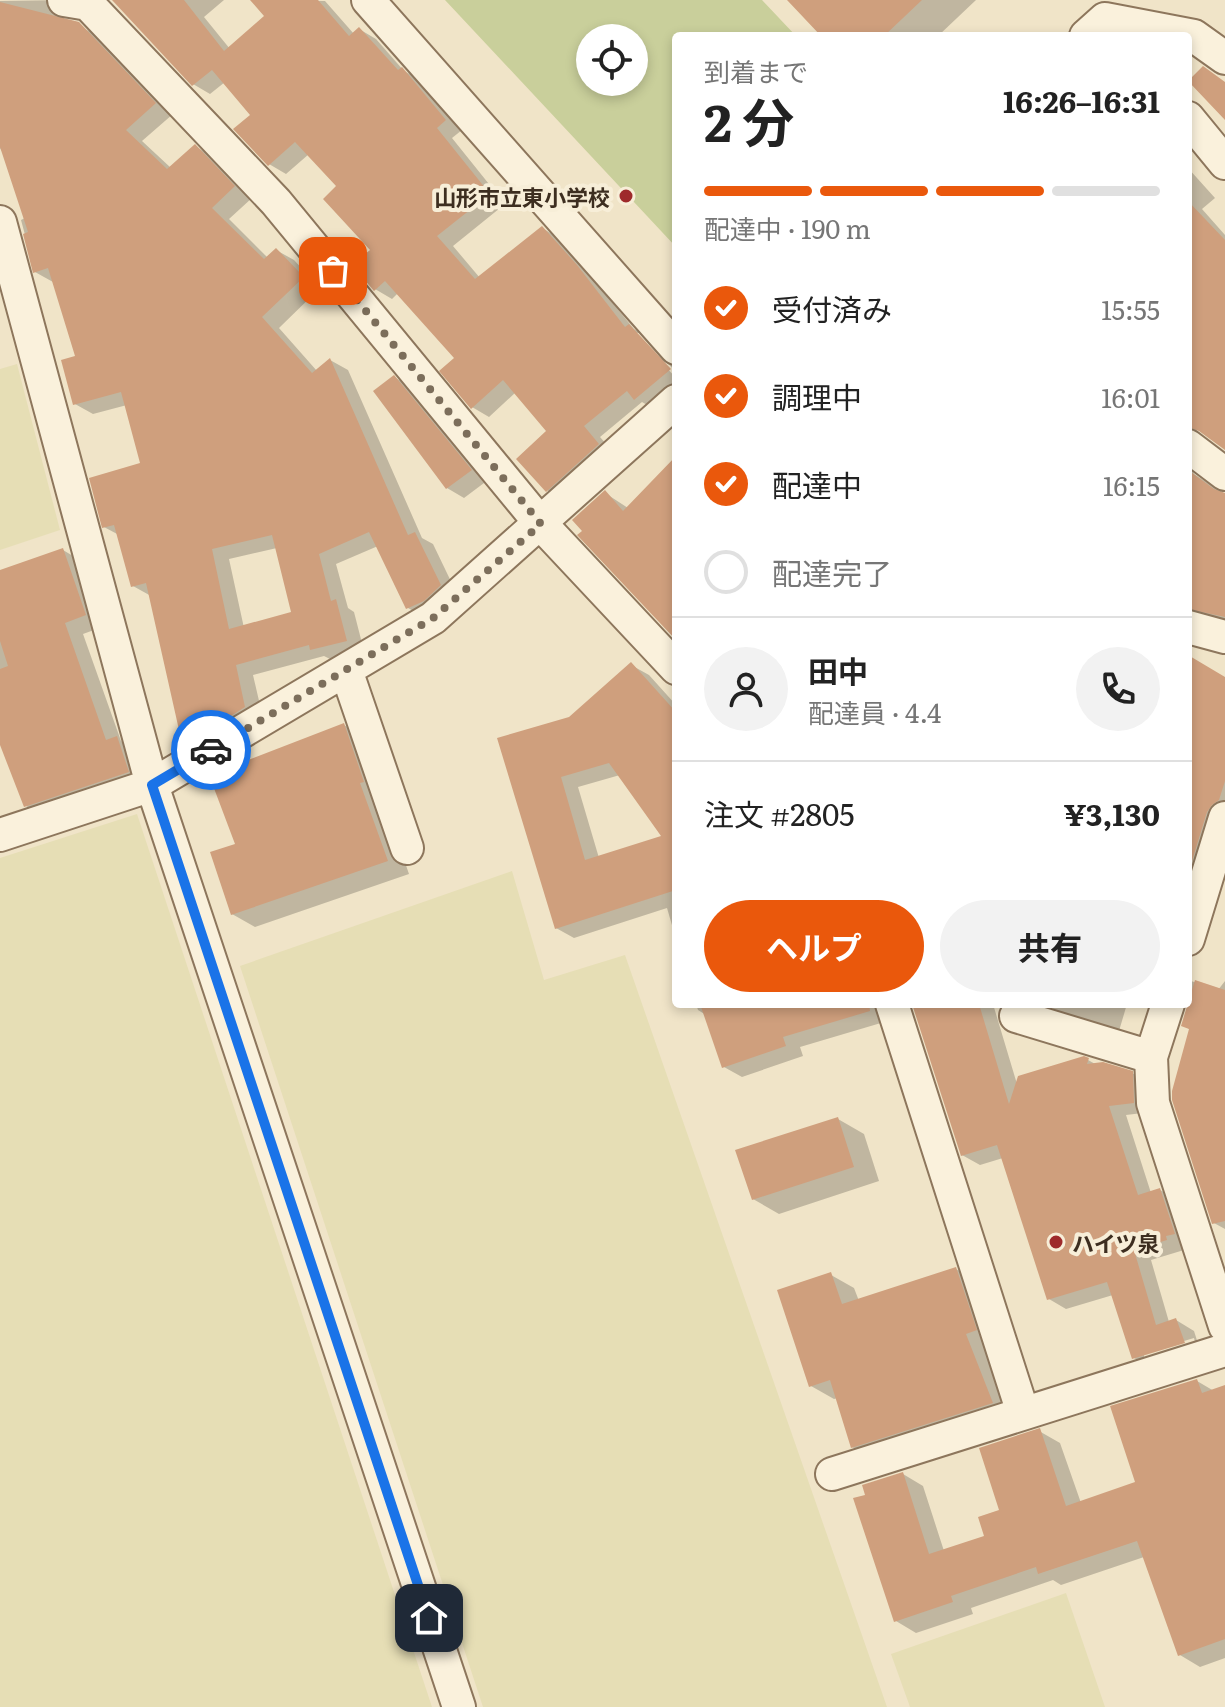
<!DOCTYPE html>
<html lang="ja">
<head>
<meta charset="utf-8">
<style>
  :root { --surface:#fff; --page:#f2f2f2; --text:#222; --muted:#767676; --line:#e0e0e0; --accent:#ea580c }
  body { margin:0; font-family:Literata,"Noto Sans JP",serif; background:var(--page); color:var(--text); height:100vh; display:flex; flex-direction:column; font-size:30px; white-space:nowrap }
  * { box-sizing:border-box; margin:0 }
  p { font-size:26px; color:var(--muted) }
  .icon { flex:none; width:44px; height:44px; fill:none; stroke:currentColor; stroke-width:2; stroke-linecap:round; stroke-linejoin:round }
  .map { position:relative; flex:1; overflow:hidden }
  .side { position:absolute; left:672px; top:32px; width:520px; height:976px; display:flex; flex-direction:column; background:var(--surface); border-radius:8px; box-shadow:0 4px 12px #0003 }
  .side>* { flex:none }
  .buttons { position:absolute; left:576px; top:24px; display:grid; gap:16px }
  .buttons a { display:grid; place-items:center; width:72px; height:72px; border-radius:50%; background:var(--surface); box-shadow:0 4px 12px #0003; font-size:40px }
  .pin { position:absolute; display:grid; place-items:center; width:68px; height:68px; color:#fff; margin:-34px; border-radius:16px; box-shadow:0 4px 12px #0006 }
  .courier { position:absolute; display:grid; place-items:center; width:80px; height:80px; margin:-40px; border:6px solid #1a73e8; border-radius:50%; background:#fff; color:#222; box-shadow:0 2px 10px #0007 }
  .summary em { font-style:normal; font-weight:700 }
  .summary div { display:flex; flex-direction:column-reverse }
  .summary { display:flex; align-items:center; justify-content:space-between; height:136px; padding:0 32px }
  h1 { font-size:52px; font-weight:700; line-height:60px }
  .bar { display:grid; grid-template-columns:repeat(4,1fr); gap:12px 8px; align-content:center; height:96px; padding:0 32px }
  .bar i { height:10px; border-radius:6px; background:var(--line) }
  .bar .current { background:var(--accent) }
  .bar p { grid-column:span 4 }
  .line { display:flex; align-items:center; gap:20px; padding:0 32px; border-top:2px solid var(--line) }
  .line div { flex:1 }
  .round { display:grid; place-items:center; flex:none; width:84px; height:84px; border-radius:42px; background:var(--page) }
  ol { padding:0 32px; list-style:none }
  li { display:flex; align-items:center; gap:24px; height:88px }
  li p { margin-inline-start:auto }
  li .icon { padding:8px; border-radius:50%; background:var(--accent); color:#fff; stroke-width:4 }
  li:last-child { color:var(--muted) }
  li i { width:44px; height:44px; border:4px solid var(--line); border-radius:50% }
  .primary-button { display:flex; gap:16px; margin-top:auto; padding:16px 32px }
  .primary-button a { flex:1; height:92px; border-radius:48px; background:var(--accent); color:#fff; font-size:32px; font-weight:700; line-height:92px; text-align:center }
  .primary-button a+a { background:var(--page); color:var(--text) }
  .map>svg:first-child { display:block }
</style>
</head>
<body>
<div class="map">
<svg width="1225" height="1707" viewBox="0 0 1225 1707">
  <rect width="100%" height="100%" fill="#f0e4c8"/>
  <!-- farmland -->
  <path fill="#e6deb5" d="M17,364L60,530L0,550V369Z
    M137,814L432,1707H0V858Z
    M512,871L544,980L625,955L887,1707H483L240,966Z
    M1066,1593L1105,1707H910L891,1654Z"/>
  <!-- green -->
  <path fill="#c9cf9b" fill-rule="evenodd" d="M445,0H762L796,36H676V247ZM590,38H634V82H590Z"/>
  <!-- shadow -->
  <path fill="#0003" fill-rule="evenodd" d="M67,0L63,7L64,19L97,35L173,114L142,141L171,168L195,146L213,157L252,198L229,219L268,258L276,250L294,260L320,288L279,328L317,371L330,360L348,370L422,538L433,544L458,596L426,618L408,608L378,546L336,564L348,608L354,612L364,651L330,659L324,656L253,675L263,718L199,739L181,728L151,596L133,586L119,535L104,527L143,465L127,405L93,414L75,404L78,358L53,282L35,272L21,220L25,218L5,156L0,148V1ZM277,548L294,614L244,628L229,559Z
    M113,0H224L204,17L230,49L267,16L253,0L325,1L354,34L359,29L376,39L404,71L419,79L462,130L452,138L505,204L453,246L480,278L542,228L559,238L634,329L646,336L676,369V372L640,333H635L676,378V388L652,408L642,402L600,437L615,454L564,500L547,490L549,432L516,392L489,417L472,407L456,358L398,293L392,299L375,289L373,250L339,186L309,154L286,174L269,164L253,115L225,82L210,94L193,84Z
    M790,0H976L938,36H824Z
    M1188,168L1215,198L1202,209L1225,235V448L1188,420Z
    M394,377L411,387L488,480L464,498L447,488Z
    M676,459V637L605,493L628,508Z
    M1188,462L1194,474L1225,494V621L1188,615Z
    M63,550L83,562L105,626L83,634L121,741L137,750L147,783L45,817L26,806L0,739V572Z
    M1188,657L1225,679V821L1206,882L1188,875Z
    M631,665L649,675L676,705V939L667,908L574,938L556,928L499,740L570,719ZM620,775L664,837L599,858L578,787Z
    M344,725L367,738L382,796L409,874L255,927L232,914L238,845Z
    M1188,980L1218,990L1225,981V1229L1214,1223L1191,1030L1183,1025L1188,1004Z
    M696,1004H894L891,1020L800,1047L803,1056L742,1077L724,1067L706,1015L698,1010Z
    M914,1004H993L1017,1084L1088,1060L1097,1065L1132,1073L1150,1084L1151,1112L1126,1115L1151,1193L1160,1190L1178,1200L1184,1250L1151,1260L1169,1322L1176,1320L1194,1331L1201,1353L1152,1368L1134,1358L1113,1295L1066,1309L1049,1299L1003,1158L980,1165L962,1155ZM1194,1338L1195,1342L1144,1358V1353Z
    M1045,1004H1127L1119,1031L1061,1013Z
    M838,1119L864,1134L879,1181L779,1214L753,1199Z
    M956,1269L979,1283L1015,1416L876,1460L852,1447L838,1398L834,1399L811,1386L831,1275L854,1288L859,1301Z
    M1197,1381L1214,1391L1225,1390V1658L1200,1667L1180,1655L1144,1557L1061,1585L1053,1580L971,1608L973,1614L916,1633L896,1621L867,1496L903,1474L923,1486L944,1551L987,1537L1039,1431L1060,1443L1081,1503L1137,1483Z"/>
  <!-- building -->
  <path fill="#cf9f7d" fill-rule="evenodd" d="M112,0H184L224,51L264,16L250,0H318L349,36L359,27L398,70L402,67L446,120L437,128L490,194L437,236L475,279L542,226L577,265L625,327L629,324L671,369L634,400L627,391L584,426L599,444L546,492L516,459L546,431L503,380L471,409L439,371L454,358L385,281L374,291L352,265L370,250L323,199L336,186L295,142L268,166L233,129L250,115L212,70L192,86Z
    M787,0H922L884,36H821Z
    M0,2L79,22L156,103L126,130L167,169L195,144L235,186L212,208L264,259L276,248L304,277L262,317L312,373L330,358L408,535L415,532L441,585L424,601L406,609L369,532L319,554L331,601L336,599L347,641L310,650L309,645L236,665L245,707L226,719L179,730L146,583L131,587L114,525L102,528L89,478L140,463L121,392L73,405L61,360L75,356L48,268L33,273L23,234L28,232L0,147ZM272,535L291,612L229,629L212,549Z
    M1203,66L1225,82V120L1188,81Z
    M1188,201L1225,240V450L1199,431L1188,427Z
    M394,375L472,470L446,489L373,391Z
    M676,456V640L577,535L582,531L572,520L605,490L623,511Z
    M1188,470L1214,489L1225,493V617L1188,609Z
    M63,548L86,615L65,623L106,740L117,736L129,772L24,807L0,745V669L8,666L0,641V570Z
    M1188,655L1225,677V781L1219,800L1212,805L1207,812L1188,874Z
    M631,662L676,712V890L555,929L497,738L569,717ZM609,763L661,836L585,860L561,777Z
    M344,723L364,782L360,783L388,861L231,915L210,852L235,844L209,775Z
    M1195,980L1225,990V1221L1212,1224L1172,1100V1091L1189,1029L1181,1026Z
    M700,1004H869L870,1011L783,1037L786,1046L722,1068Z
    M912,1004H979L1009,1104L1018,1076L1084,1056L1089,1058L1087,1064L1103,1062L1133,1071L1134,1103L1109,1106L1138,1195L1160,1188L1175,1234L1166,1236L1167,1240L1134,1250L1156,1325L1176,1318L1185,1343L1132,1359L1107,1282L1047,1300L997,1145L961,1156Z
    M838,1117L854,1167L752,1200L735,1150Z
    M956,1267L977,1330L966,1334L993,1403L851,1448L830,1380L809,1387L777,1290L831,1272L842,1304Z
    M1197,1379L1202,1393L1225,1385V1639L1178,1656L1137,1541L1038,1574L1036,1567L951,1596L953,1602L894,1622L853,1498L865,1495L862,1485L903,1472L929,1554L984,1536L978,1517L999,1510L979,1448L1040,1428L1066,1506L1135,1482L1110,1406Z"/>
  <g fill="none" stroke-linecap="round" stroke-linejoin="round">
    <defs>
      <path id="minor" d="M64,0L88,4L276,202L541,524L676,668
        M368,0L676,348
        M1086,36L1105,19L1194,36L1225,58
        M1188,118L1225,163
        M0,222L152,785L459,1707
        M1188,446L1225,474
        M1188,627L1225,637
        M346,670L407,848
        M0,835L152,785L433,618L676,401
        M1188,939L1225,818
        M892,1004L1023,1413
        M1168,1004L1151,1057L1153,1103L1225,1326
        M1016,1016L1151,1057
        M832,1474L1225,1350"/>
    </defs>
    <!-- minor casing -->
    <use href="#minor" stroke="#8d765c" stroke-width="36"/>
    <!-- minor -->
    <use href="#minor" stroke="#faf1dc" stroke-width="32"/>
  </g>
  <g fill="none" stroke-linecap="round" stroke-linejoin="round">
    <!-- done -->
    <path stroke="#7c6e5b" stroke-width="8" stroke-dasharray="0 14.4" d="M211,750L433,618L541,524L333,271"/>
    <!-- route -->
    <path stroke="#1a73e8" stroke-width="10" d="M211,750L152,785L429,1618"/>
  </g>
  <!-- markers -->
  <g fill="#9e2a2b" stroke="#f7eed8" stroke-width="3">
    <circle cx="626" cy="196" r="8"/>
    <circle cx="1056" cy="1242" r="8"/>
  </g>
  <g text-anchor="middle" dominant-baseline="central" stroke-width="8" stroke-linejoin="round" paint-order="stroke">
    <!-- poi labels -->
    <g font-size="22" font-weight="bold" fill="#3d2e20" stroke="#f7eed8" text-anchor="end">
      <text x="610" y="196">山形市立東小学校</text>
      <text x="1072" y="1242" text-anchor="start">ハイツ泉</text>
    </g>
  </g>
</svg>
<div class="buttons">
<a><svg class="icon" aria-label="locate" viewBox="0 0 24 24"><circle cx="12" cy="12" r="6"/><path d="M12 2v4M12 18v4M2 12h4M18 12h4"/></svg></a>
</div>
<div class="pin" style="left:333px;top:271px;background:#ea580c"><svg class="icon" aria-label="bag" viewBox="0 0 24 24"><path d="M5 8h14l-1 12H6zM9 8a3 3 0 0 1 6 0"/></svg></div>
<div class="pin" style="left:429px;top:1618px;background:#1f2937"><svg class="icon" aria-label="home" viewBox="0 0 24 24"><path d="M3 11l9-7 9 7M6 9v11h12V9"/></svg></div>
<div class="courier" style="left:211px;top:750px"><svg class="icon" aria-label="car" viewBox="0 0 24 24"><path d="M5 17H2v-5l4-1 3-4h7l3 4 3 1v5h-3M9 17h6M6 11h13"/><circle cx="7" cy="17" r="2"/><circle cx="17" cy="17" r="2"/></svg></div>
<section class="side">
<div class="summary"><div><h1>2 分</h1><p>到着まで</p></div><em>16:26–16:31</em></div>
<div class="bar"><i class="current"></i><i class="current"></i><i class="current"></i><i></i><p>配達中 · 190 m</p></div>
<ol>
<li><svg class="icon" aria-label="check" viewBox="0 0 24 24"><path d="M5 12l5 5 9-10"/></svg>受付済み<p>15:55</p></li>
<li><svg class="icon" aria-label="check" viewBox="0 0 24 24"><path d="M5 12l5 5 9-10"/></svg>調理中<p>16:01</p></li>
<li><svg class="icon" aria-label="check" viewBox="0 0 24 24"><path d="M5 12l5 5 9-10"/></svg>配達中<p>16:15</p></li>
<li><i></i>配達完了</li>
</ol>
<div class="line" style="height:144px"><a class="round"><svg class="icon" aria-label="person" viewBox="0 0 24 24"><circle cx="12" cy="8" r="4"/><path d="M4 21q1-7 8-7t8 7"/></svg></a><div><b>田中</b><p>配達員 · 4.4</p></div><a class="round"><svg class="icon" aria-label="phone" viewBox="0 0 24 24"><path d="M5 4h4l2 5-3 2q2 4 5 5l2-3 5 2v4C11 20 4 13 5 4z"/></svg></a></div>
<div class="line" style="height:104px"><div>注文 #2805</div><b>¥3,130</b></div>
<div class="primary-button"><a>ヘルプ</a><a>共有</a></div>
</section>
</div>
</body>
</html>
